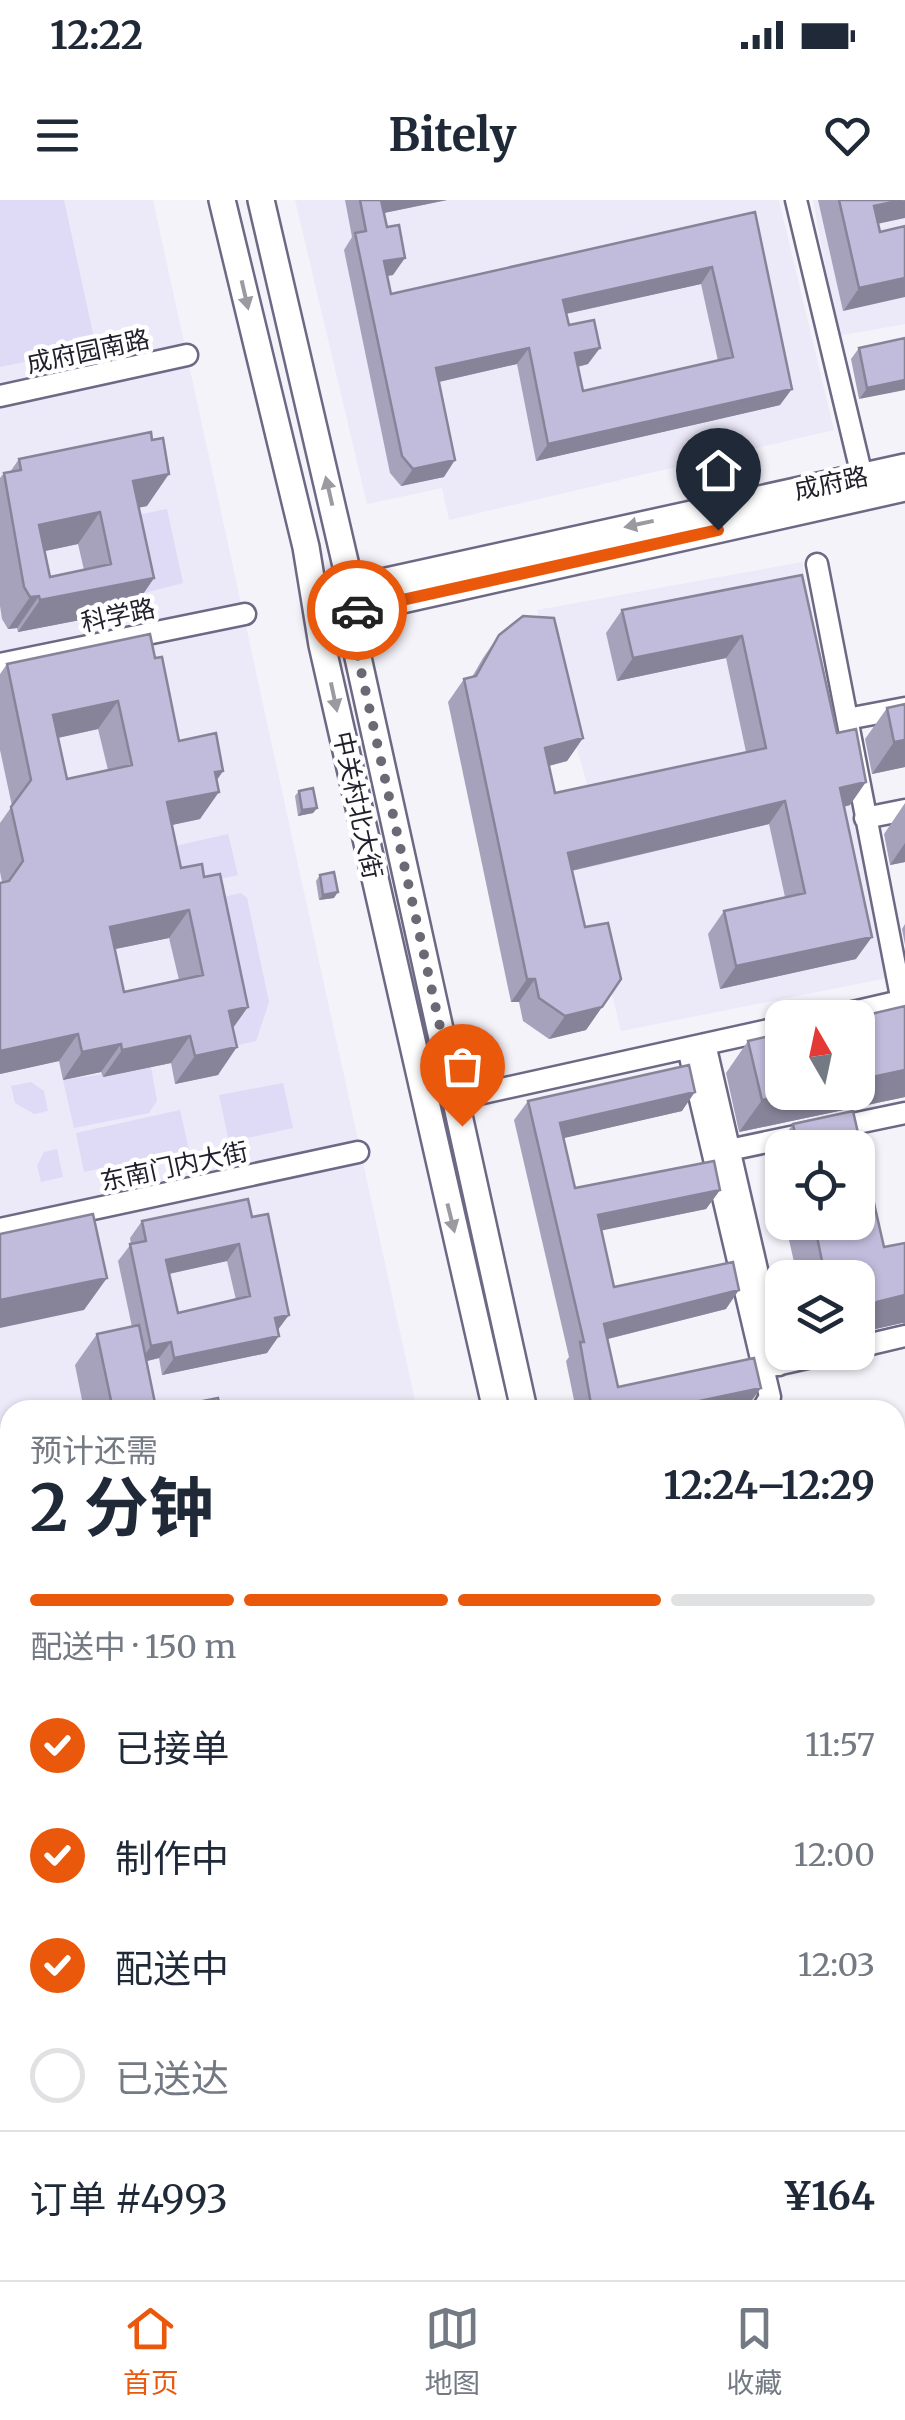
<!DOCTYPE html>
<html lang="zh">
<head>
<meta charset="utf-8">
<style>
  :root { --surface:#fff; --page:#f6f6f7; --text:#1f2937; --muted:#747a83; --line:#e0e1e3; --accent:#ea580c }
  body { margin:0; font-family:Merriweather,"Noto Sans SC",serif; background:var(--page); color:var(--text); height:100vh; display:flex; flex-direction:column; font-size:38px; white-space:nowrap }
  * { box-sizing:border-box; margin:0 }
  p { font-size:32px; color:var(--muted) }
  .icon { flex:none; width:55px; height:55px; fill:none; stroke:currentColor; stroke-width:2; stroke-linecap:round; stroke-linejoin:round }
  .map { position:relative; flex:1; overflow:hidden }
  .drawer { position:absolute; left:0px; top:1200px; width:905px; height:880px; display:flex; flex-direction:column; background:var(--surface); border-radius:30px 30px 0 0; box-shadow:0 2px 8px #0004 }
  .drawer>* { flex:none }
  .needle { width:65px; rotate:351deg }
  .tools { position:absolute; left:765px; top:800px; display:grid; gap:20px }
  .tools a { display:grid; place-items:center; width:110px; height:110px; border-radius:20px; background:var(--surface); box-shadow:0 2px 8px #0004; font-size:50px }
  .pin { position:absolute; display:grid; place-items:center; width:85px; height:85px; color:#fff; margin:-102px -42px; border-radius:50% 50% 50% 0; rotate:-45deg; box-shadow:0 0 10px #0007 }
  .pin .icon { rotate:45deg }
  .courier { position:absolute; display:grid; place-items:center; width:100px; height:100px; margin:-50px; border:8px solid #ea580c; border-radius:50%; background:#fff; color:#222; box-shadow:0 2px 12px #0007 }
  .overview em { font-style:normal; font-weight:700 }
  .overview div { display:flex; flex-direction:column-reverse }
  .overview { display:flex; align-items:center; justify-content:space-between; height:170px; padding:0 30px }
  h1 { font-size:65px; font-weight:700; line-height:75px }
  .bar { display:grid; grid-template-columns:repeat(4,1fr); gap:15px 10px; align-content:center; height:120px; padding:0 30px }
  .bar i { height:12px; border-radius:8px; background:var(--line) }
  .bar .selected { background:var(--accent) }
  .bar p { grid-column:span 4 }
  .line { display:flex; align-items:center; gap:25px; padding:0 30px; border-top:2px solid var(--line) }
  .line div { flex:1 }
  ol { padding:0 30px; list-style:none }
  li { display:flex; align-items:center; gap:30px; height:110px }
  li p { margin-inline-start:auto }
  li .icon { padding:10px; border-radius:50%; background:var(--accent); color:#fff; stroke-width:4 }
  li:last-child { color:var(--muted) }
  li i { width:55px; height:55px; border:5px solid var(--line); border-radius:50% }
  .status { display:flex; justify-content:space-between; align-items:center; height:70px; padding:0 50px; background:var(--surface); direction:ltr }
  .status svg { height:28px; fill:currentColor }
  header { display:flex; justify-content:space-between; align-items:center; height:130px; padding:0 30px; background:var(--surface); font-size:45px; font-weight:700 }
  .tab-bar { display:flex; justify-content:space-around; align-items:center; height:140px; border-top:2px solid var(--line); background:var(--surface); font-size:28px; color:var(--muted) }
  .tab-bar a { display:grid; justify-items:center; gap:5px }
  .tab-bar .selected { color:var(--accent) }
  .map>svg:first-child { display:block }
</style>
</head>
<body>
<div class="status"><b>12:22</b><svg viewBox="0 0 49 12"><path d="M0 12V9h3v3zM5 12V6h3v6zM10 12V3h3v9zM15 12V0h3v12zM26 1h20v11H26zM47 4h2v5h-2z"/></svg></div>
<header><svg class="icon" aria-label="menu" viewBox="0 0 24 24"><path d="M4 6h16M4 12h16M4 18h16"/></svg>Bitely<svg class="icon" aria-label="heart" viewBox="0 0 24 24"><path d="M12 20l-8-8c-3-5 5-10 8-4 3-6 11-1 8 4z"/></svg></header>
<div class="map">
<svg width="905" height="2080" viewBox="0 0 905 2080">
  <rect width="100%" height="100%" fill="#f4f3fa"/>
  <!-- built -->
  <path fill="#ece9f9" d="M0,0H153L417,1210H10V1979L0,1981Z
    M295,0H779L834,230L449,320L442,288L367,304Z
    M813,0H905V124L838,136Z
    M802,362L887,778L621,831L597,733L578,738L544,596L587,584L537,410Z
    M905,1781V1964L895,1966V1783Z"/>
  <!-- green -->
  <path fill="#dfdaf6" d="M0,0H64L96,147L0,167Z
    M167,309L183,383L144,393L128,317Z
    M228,634L238,675L181,688L171,647Z
    M241,693L247,698L269,802L256,841L238,845L206,701Z
    M151,867L157,901L149,913L74,928L63,880Z
    M31,882L44,891L48,911L34,914L15,903L11,886Z
    M283,883L293,928L229,942L219,895Z
    M180,910L189,950L84,972L76,933Z
    M57,949L63,977L41,982L37,966L44,952Z
    M10,1368V1453L0,1455V1370Z
    M0,1489L10,1493V1918H0Z
    M470,2070H567L569,2080H472Z"/>
  <g fill="none" stroke-linecap="round" stroke-linejoin="round">
    <defs>
      <path id="minor" d="M796,0L862,276
        M0,196L187,155
        M817,364L905,817
        M0,464L245,414
        M847,519L905,508
        M865,618L905,610
        M827,818L905,800
        M705,844L779,1165
        M688,848L770,1197L762,1210
        M456,899L782,827
        M729,950L905,913
        M0,1029L358,952
        M858,1147L905,1136
        M767,1167L834,1152
        M0,2006L10,2004
        M634,2070L636,2080
        M686,2070L688,2080
        M825,2080L881,2070"/>
      <path id="major" d="M222,0L306,347L322,445L496,1210
        M261,0L346,366L348,412L524,1210
        M332,393L905,267
        M348,412L905,288
        M658,2070L660,2080
        M710,2070L712,2080"/>
    </defs>
    <!-- minor casing -->
    <use href="#minor" stroke="#6d6884" stroke-width="25"/>
    <!-- major casing -->
    <use href="#major" stroke="#6d6884" stroke-width="30"/>
    <!-- minor -->
    <use href="#minor" stroke="#fff" stroke-width="20"/>
    <!-- major -->
    <use href="#major" stroke="#fff" stroke-width="25"/>
  </g>
  <!-- wall -->
  <path fill="#a6a2bc" fill-rule="evenodd" d="M345,0H447L384,13L393,75L387,76L391,94L755,12L780,205L536,261L517,164L439,182L444,277L401,286L390,273L344,50L352,37ZM701,84L718,161L583,191L578,167L588,164L569,125L566,114Z
    M818,0H905L878,24L880,32L905,26L843,111Z
    M905,138L859,199L851,159L859,148Z
    M19,259L147,306L138,308L154,378L132,410L18,432L17,428L8,429L2,419L0,406V278L4,273L10,272ZM78,344L84,370L50,377L45,351Z
    M802,375L850,605L844,607L856,759L720,789L708,734L724,711L785,697L769,624L572,671L602,807L586,830L549,839L523,821L519,802H511L448,502L464,479L472,477L483,458L499,435L583,538L567,561L549,566L555,593L746,552L726,458L617,481L606,433L622,410Z
    M155,458L179,541L223,571L217,580L200,619L172,625L181,668L233,828L218,875L175,884L171,863L103,877L101,872L63,880L59,861L0,874V683L2,682L0,672V623L12,606L0,550V474L7,464ZM98,529L108,570L67,579L58,538ZM169,738L179,780L124,792L115,749Z
    M905,504V567L872,574L865,539L887,508Z
    M299,591L317,608L313,613L298,616L295,596Z
    M905,603V662L890,665L884,634Z
    M320,675L334,698L319,700L316,681Z
    M905,724V745L902,729Z
    M905,806V897L739,932L726,873L748,841Z
    M528,901L682,911L563,938L575,988L720,990L706,1009L601,1030L614,1087L726,1109L608,1139L618,1187L747,1207L733,1210H576L566,1161L569,1157L514,920Z
    M853,911L884,1047L905,1043V1124L902,1123L858,1133V1078H791L796,1071L785,1022H858V948H782V1009L771,955L793,924Z
    M248,999L278,1131L267,1153L162,1175L159,1158L147,1161L155,1203L151,1210H84L75,1165L97,1134L132,1127L118,1061L131,1044L130,1038L142,1021ZM227,1061L236,1100L178,1113L169,1074Z
    M782,1090V1119L778,1097Z
    M10,1234V1326L0,1329V1244L7,1235Z
    M905,1419V1459L895,1461V1422Z
    M905,1956V2017L895,2018V1970Z
    M10,2070H84L81,2071L83,2080H48V2078L46,2080Z"/>
  <!-- shaded-wall -->
  <path fill="#878499" d="M380,0H447L369,16Z
    M905,0V18L858,28L874,6Z
    M405,58L393,75L373,78L384,61Z
    M712,67L701,84L551,117L563,100Z
    M905,78V97L843,111L859,88Z
    M529,148L517,164L425,185L436,168Z
    M600,148L588,164L563,170L575,153Z
    M905,180V190L859,199L867,188Z
    M792,189L780,205L536,261L548,244Z
    M455,260L444,277L401,286L413,269Z
    M169,274L147,306L111,313L133,281Z
    M100,312L78,344L17,357L39,325Z
    M154,378L132,410L18,432L40,400Z
    M39,396L17,428L8,429L30,397Z
    M742,436L726,458L617,481L633,458Z
    M118,501L98,529L34,543L53,515Z
    M583,538L567,561L529,571L545,548Z
    M905,540V567L872,574L894,542Z
    M223,571L207,594L219,592L200,619L148,630L167,602L215,572Z
    M866,582L850,605L824,611L840,588Z
    M785,601L769,624L552,675L568,653Z
    M317,608L313,613L298,616L302,610Z
    M905,643V662L890,665Z
    M338,692L334,698L319,700L323,695Z
    M189,710L169,738L91,754L110,727Z
    M872,737L856,759L720,789L736,766Z
    M527,779H535L519,802H511Z
    M248,807L228,835L229,811Z
    M602,807L586,830L549,839L565,816Z
    M78,834L59,861L0,874V851Z
    M190,836L171,863L103,877L122,850Z
    M121,844L101,872L63,880L82,852Z
    M237,847L218,875L175,884L195,856Z
    M905,870V897L739,932L762,900L799,892H858V880Z
    M695,892L682,911L547,942L560,923Z
    M720,990L706,1009L585,1034L598,1015Z
    M239,1044L227,1061L154,1077L166,1060Z
    M107,1078L84,1110L0,1128V1100Z
    M739,1090L726,1109L591,1143L604,1124Z
    M905,1095V1124L902,1123L858,1133V1108Z
    M289,1115L277,1131L275,1118Z
    M279,1136L267,1153L162,1175L174,1158Z
    M171,1142L159,1158L139,1163L151,1146Z
    M761,1188L747,1207L733,1210H657Z
    M155,1203L151,1210H135L138,1207Z
    M905,1274V1292L895,1294V1277Z
    M10,1313V1326L0,1329V1327Z
    M905,1370V1384L895,1387V1373Z
    M905,1444V1459L895,1461V1454L901,1445Z
    M905,1558V1573L895,1575V1560Z
    M905,1652V1669L895,1671V1654Z
    M905,1752V1770L895,1772V1754Z
    M10,1933V1961L0,1963V1935Z
    M905,1997V2017L895,2018V2012Z
    M10,2061V2070H53L46,2080H0V2063Z"/>
  <!-- building -->
  <path fill="#c1bcdb" stroke="#878499" stroke-width="2.5" fill-rule="evenodd" d="M360,0H381L387,27L399,25L405,58L384,61L391,94L755,12L792,189L548,244L529,148L436,168L455,260L413,269L402,256L355,33L366,31ZM712,67L733,157L583,191L575,153L600,148L594,120L569,125L563,100Z
    M839,0H902L874,6L880,32L905,26V78L859,88Z
    M905,138V180L867,188L859,148Z
    M151,232L152,240L163,238L169,274L133,281L154,378L40,400L39,396L30,397L24,387L4,273L21,270L19,259ZM100,312L111,364L50,377L39,325Z
    M802,375L837,533L856,529L866,582L840,588L872,737L736,766L724,711L805,693L785,601L568,653L585,727L608,723L621,779L602,807L565,816L539,798L535,779H527L464,479L476,476L499,435L523,416L554,418L583,538L545,548L555,593L766,548L742,436L633,458L622,410Z
    M150,434L155,458L162,457L179,541L216,533L223,571L215,572L219,592L167,602L181,668L202,664L204,677L220,674L248,807L229,811L237,847L195,856L190,836L122,850L121,844L82,852L78,834L0,851V683L9,681L23,661L11,607L31,580L7,464ZM118,501L132,565L67,579L53,515ZM189,710L203,775L124,792L110,727Z
    M905,504V540L894,542L887,508Z
    M313,588L317,608L302,610L299,591Z
    M334,672L338,692L323,695L320,675Z
    M905,806V870L858,880V818H854Z
    M782,833V892H799L762,900L748,841Z
    M689,865L695,892L560,923L575,988L714,961L720,990L598,1015L614,1087L733,1062L739,1090L604,1124L618,1187L754,1158L761,1188L657,1210H592L580,1142H584L528,901Z
    M853,911L884,1047L905,1043V1095L877,1102L868,1110L858,1108V1078H802L800,1066L822,1061L814,1022H858V948H798L793,924Z
    M248,999L252,1017L268,1014L289,1115L275,1118L279,1136L174,1158L171,1142L151,1146L130,1044L146,1041L142,1021ZM239,1044L250,1096L178,1113L166,1060Z
    M93,1014L107,1078L0,1100V1034Z
    M139,1125L155,1203L138,1207V1210H113L97,1134Z
    M218,1198L221,1210H173V1207Z
    M419,1202L420,1210H381Z
    M905,1237V1274L895,1277V1239Z
    M905,1339V1370L895,1373V1342Z
    M905,1419V1444L901,1445L896,1421Z
    M905,1531V1558L895,1560V1533Z
    M905,1618V1652L895,1654V1620Z
    M905,1719V1752L895,1754V1721Z
    M10,1901V1933L0,1935V1903Z
    M10,2034V2061L0,2063V2035Z
    M56,2070H81L83,2080H58Z"/>
  <!-- one-way arrows -->
  <defs><path id="oneway-solid" d="M-6-.8H1V-3.2L6.5 0L1 3.2V.8H-6Z" transform="scale(2.5)"/></defs>
  <g fill="#9b9aa0">
    <use href="#oneway-solid" transform="translate(245 95) rotate(77)"/>
    <use href="#oneway-solid" transform="translate(329 291) rotate(-103)"/>
    <use href="#oneway-solid" transform="translate(639 324) rotate(168)"/>
    <use href="#oneway-solid" transform="translate(334 497) rotate(78)"/>
    <use href="#oneway-solid" transform="translate(451 1018) rotate(76)"/>
  </g>
  <g fill="none" stroke-linecap="round" stroke-linejoin="round">
    <!-- done -->
    <path stroke="#6b6973" stroke-width="10" stroke-dasharray="0 18" d="M357,410L348,412L462,926"/>
    <!-- route -->
    <path stroke="#ea580c" stroke-width="12" d="M357,410L718,330"/>
  </g>
  <g text-anchor="middle" dominant-baseline="central" stroke-width="9" stroke-linejoin="round" paint-order="stroke">
    <!-- street labels -->
    <g font-size="25" fill="#211f2b" stroke="#fff">
      <text transform="translate(88 151) rotate(-12)">成府园南路</text>
      <text transform="translate(831 283) rotate(-12)">成府路</text>
      <text transform="translate(118 415) rotate(-12)">科学路</text>
      <text transform="translate(358 605) rotate(78)">中关村北大街</text>
      <text transform="translate(174 966) rotate(-12)">东南门内大街</text>
    </g>
  </g>
</svg>
<div class="tools">
<a><svg class="needle" viewBox="-14 -14 28 28"><path d="M0-13l5 13h-10z" fill="#e53935"/><path d="M0 13l5-13h-10z" fill="#747a83"/></svg></a>
<a><svg class="icon" aria-label="locate" viewBox="0 0 24 24"><circle cx="12" cy="12" r="6"/><path d="M12 2v4M12 18v4M2 12h4M18 12h4"/></svg></a>
<a><svg class="icon" aria-label="layers" viewBox="0 0 24 24"><path d="M12 4l9 5-9 5-9-5zM3 14l9 5 9-5"/></svg></a>
</div>
<div class="pin" style="left:462px;top:926px;background:#ea580c"><svg class="icon" aria-label="bag" viewBox="0 0 24 24"><path d="M5 8h14l-1 12H6zM9 8a3 3 0 0 1 6 0"/></svg></div>
<div class="pin" style="left:718px;top:330px;background:#1f2937"><svg class="icon" aria-label="home" viewBox="0 0 24 24"><path d="M3 11l9-7 9 7M6 9v11h12V9"/></svg></div>
<div class="courier" style="left:357px;top:410px"><svg class="icon" aria-label="car" viewBox="0 0 24 24"><path d="M5 17H2v-5l4-1 3-4h7l3 4 3 1v5h-3M9 17h6M6 11h13"/><circle cx="7" cy="17" r="2"/><circle cx="17" cy="17" r="2"/></svg></div>
<section class="drawer">
<div class="overview"><div><h1>2 分钟</h1><p>预计还需</p></div><em>12:24–12:29</em></div>
<div class="bar"><i class="selected"></i><i class="selected"></i><i class="selected"></i><i></i><p>配送中 · 150 m</p></div>
<ol>
<li><svg class="icon" aria-label="check" viewBox="0 0 24 24"><path d="M5 12l5 5 9-10"/></svg>已接单<p>11:57</p></li>
<li><svg class="icon" aria-label="check" viewBox="0 0 24 24"><path d="M5 12l5 5 9-10"/></svg>制作中<p>12:00</p></li>
<li><svg class="icon" aria-label="check" viewBox="0 0 24 24"><path d="M5 12l5 5 9-10"/></svg>配送中<p>12:03</p></li>
<li><i></i>已送达</li>
</ol>
<div class="line" style="height:130px"><div>订单 #4993</div><b>¥164</b></div>
</section>
</div>
<nav class="tab-bar">
<a class="selected"><svg class="icon" aria-label="home" viewBox="0 0 24 24"><path d="M3 11l9-7 9 7M6 9v11h12V9"/></svg>首页</a>
<a><svg class="icon" aria-label="map" viewBox="0 0 24 24"><path d="M3 6l6-2 6 2 6-2v14l-6 2-6-2-6 2zM9 4v14M15 6v14"/></svg>地图</a>
<a><svg class="icon" aria-label="saved" viewBox="0 0 24 24"><path d="M7 4h10v16l-5-4-5 4z"/></svg>收藏</a>
</nav>
</body>
</html>
